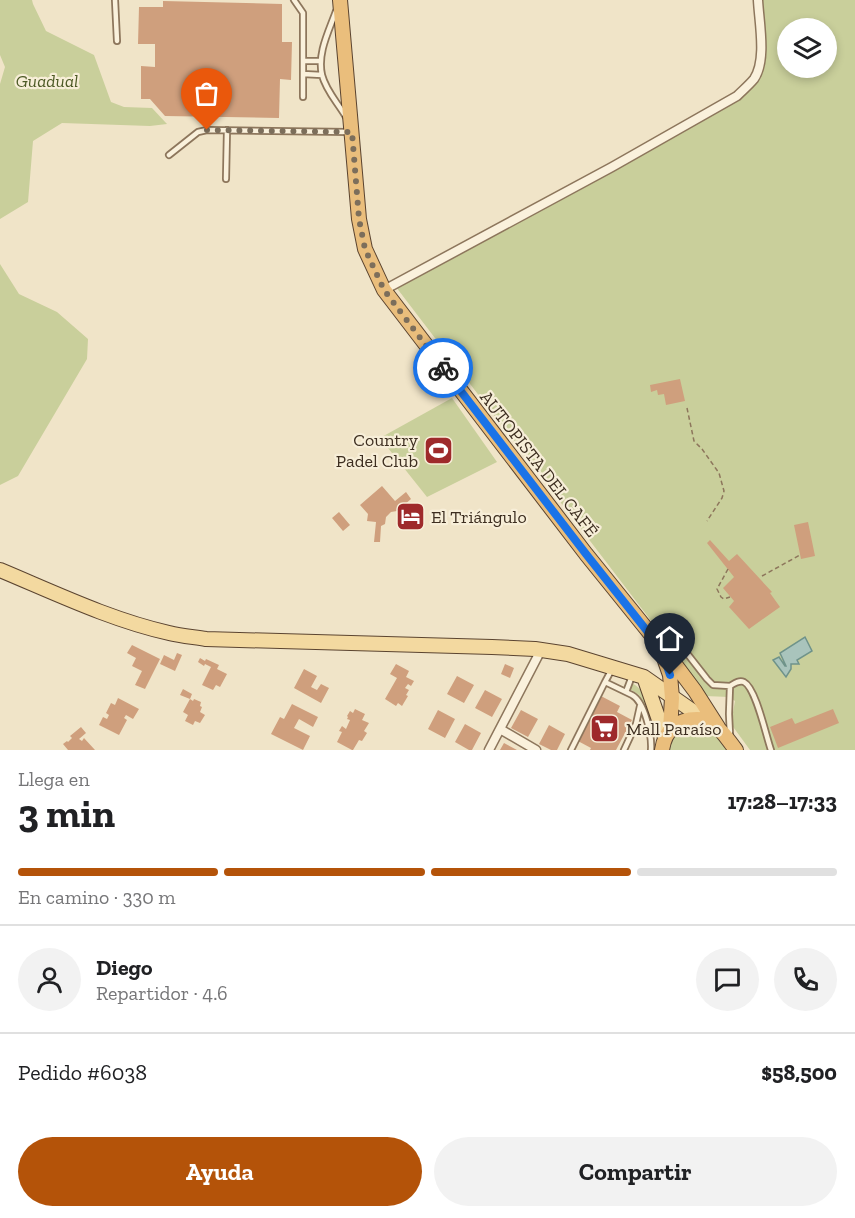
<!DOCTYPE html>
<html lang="es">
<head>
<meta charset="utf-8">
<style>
  :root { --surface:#fff; --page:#f2f2f2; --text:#202124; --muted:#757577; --line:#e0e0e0; --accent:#b45309 }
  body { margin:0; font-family:"Zilla Slab",serif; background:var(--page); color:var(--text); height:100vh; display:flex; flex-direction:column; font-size:22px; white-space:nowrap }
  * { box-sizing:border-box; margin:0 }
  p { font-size:20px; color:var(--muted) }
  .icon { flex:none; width:33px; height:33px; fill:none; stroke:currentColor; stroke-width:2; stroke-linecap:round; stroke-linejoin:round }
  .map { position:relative; height:750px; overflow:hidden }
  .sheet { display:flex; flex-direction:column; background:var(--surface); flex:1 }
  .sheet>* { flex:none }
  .tools { position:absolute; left:777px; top:18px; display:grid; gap:12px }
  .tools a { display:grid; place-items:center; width:60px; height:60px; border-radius:50%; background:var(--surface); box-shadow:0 3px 9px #0003; font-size:30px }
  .pin { position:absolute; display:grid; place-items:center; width:51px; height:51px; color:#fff; margin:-62px -26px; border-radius:50% 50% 50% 0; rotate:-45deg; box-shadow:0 0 6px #0007 }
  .pin .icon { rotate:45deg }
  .courier { position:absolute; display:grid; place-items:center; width:60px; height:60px; margin:-30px; border:4px solid #1a73e8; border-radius:50%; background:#fff; color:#222; box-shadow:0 2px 8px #0007 }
  .summary em { font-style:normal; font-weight:800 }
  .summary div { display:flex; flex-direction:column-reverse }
  .summary { display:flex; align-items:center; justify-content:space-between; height:102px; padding:0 18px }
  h1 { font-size:39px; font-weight:800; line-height:45px }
  .bar { display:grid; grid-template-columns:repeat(4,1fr); gap:9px 6px; align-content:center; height:72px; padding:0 18px }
  .bar i { height:8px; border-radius:4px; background:var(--line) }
  .bar .active { background:var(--accent) }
  .bar p { grid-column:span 4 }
  .line { display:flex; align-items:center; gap:15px; padding:0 18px; border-top:2px solid var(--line) }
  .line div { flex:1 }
  .round { display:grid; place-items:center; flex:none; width:63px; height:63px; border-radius:32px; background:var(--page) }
  .primary-button { display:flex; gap:12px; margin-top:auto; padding:12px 18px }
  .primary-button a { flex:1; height:69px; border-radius:36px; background:var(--accent); color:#fff; font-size:24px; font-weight:800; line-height:69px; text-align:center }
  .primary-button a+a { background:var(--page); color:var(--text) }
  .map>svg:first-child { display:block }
</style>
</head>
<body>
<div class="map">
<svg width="855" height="750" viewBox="0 0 855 750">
  <rect width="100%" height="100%" fill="#f0e4c8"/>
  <!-- green -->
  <path fill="#c9cf9b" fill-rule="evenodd" d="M0,0H32L33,4L46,31L94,55L111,102L124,107L152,108L167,124L150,126L62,123L33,141L28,202L0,219V84L5,67L0,55Z
    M762,0H855V750H750L731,724L735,701L729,697L705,696L652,622L396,287L738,100L757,83L761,72ZM788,28H826V68H788Z
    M0,264L19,294L57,312L88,339L87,359L18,476L0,485Z
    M452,398L497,462L427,497L380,438Z
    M632,683C649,693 650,709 655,727L651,725L639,695L630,689Z
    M683,724H703L711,730L728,750H668L670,737Z"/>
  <!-- water -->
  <path fill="#a9c4bc" stroke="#6f938a" stroke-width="1.5" d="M805,637L812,651L797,660L799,664H791V669L786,677L773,660L779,657L785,666H786L780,653Z"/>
  <!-- building -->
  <path fill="#cf9f7d" d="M163,1L282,4V42H292L291,80L280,79L279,118L165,116L150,99H141V66L155,67V44H138L139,7H163Z
    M680,379L685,401L666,405L664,394L658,395L657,390L651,392L650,385Z
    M382,486L395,501L406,492L411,499L397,511L391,512L386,517L385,524L381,526L380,542H374L376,522L367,521L368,514L360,505Z
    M339,512L350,525L343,531L332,518Z
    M808,522L815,556L801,559L794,525Z
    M710,540L729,561L737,554L772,592L770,593L780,607L749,629L729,607L734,601L723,588L734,577L707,543Z
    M132,645L160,659L145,689L135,685L142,671L132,666L136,658L127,653Z
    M177,653L182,655L175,671L160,664L164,655L174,660Z
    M200,658L205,661L206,659L219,665L217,669L227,674L220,687L216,685L213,690L202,685L211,667L205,664L204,666L198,662Z
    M396,664L409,671L406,677L414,681L411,686L408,684L405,688L409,690L406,695L408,696L402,706L398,703L396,706L385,699L397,678L390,674Z
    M505,664L514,668L510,678L501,674Z
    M304,669L317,676L311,687L317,690L321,684L329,688L321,703L294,688Z
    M457,676L474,685L464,703L447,694Z
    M183,689L192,694L190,699L180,695Z
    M485,690L502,699L492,717L475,708Z
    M599,695L620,706L617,712L632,720L616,750H590L591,748L576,740Z
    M118,698L139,709L133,719L126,715L124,718L127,720L119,735L99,725L103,717L107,719L109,715L106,713L111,703L115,705Z
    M190,699L193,701L194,699L201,702L200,706L202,707L200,712L205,715L200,723L195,721L193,725L185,721L188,715L183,712Z
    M292,704L318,717L313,727L299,719L294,728L310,736L303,750L271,734L280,717L284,719Z
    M355,709L365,714L362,720L369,723L364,731L367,733L362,741L359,740L353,750H352L337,742L342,732L339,731L342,726L346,729L350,720L347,719L348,717L347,716L350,711L353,713Z
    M833,709L839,723L778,748L770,727L792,718L795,724Z
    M438,710L455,719L445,738L428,729Z
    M521,710L538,719L528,737L511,728Z
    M465,724L481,733L472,750H469L455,742Z
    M549,725L565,734L557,750H551L539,744Z
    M81,727L86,733L79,739L82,741L84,738L95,750H68L63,744L67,741L68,742L72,738L70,736Z
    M504,743L517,750H500Z"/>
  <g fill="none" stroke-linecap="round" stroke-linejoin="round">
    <defs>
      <path id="service" d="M115,0L117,41
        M294,0L303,13V97
        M336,11C329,31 317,53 322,75C326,91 338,103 346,117
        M303,61H321
        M303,74L322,75
        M169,155L198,132L207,130L349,132
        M226,179L227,130
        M675,638L707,679L713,685L730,686L729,714L730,735
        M612,669L605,682L632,695C645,702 652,736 651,750
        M730,686C735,683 739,680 744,682C756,688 766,736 771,750
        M626,692L632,676
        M571,750L605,682
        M624,750L636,724L640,706"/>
      <path id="minor" d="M384,290L612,167L737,96C743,90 749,85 754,79C767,60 759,22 758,0
        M500,729L536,750
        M489,750L541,650"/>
      <path id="primary" d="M0,570C55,593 111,620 169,633C181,636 194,637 206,639L492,647L535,649L568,654L644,677L704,719
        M644,677L665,737"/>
      <path id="trunk" d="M340,0L359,219L365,249L384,290L586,554L674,663L695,691L718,727
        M663,655L670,675L672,698L670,730
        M662,750C665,730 677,719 697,719C702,719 706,719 711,722C721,728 728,740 736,750"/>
    </defs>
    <!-- service casing -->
    <use href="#service" stroke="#8d765c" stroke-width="8"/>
    <!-- minor casing -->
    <use href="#minor" stroke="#8d765c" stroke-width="11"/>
    <!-- primary casing -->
    <use href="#primary" stroke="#5b4430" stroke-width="16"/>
    <!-- trunk casing -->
    <use href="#trunk" stroke="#5b4430" stroke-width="16"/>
    <!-- path -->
    <path stroke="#8d765c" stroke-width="1.5" stroke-dasharray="4.5 3" stroke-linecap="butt" d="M687,408L694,441L702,449L719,473L724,491L722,498L707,521
      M728,569L717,589L721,597L724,599L730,597
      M762,576L800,555"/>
    <!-- service -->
    <use href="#service" stroke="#faf1dc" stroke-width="4.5"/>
    <!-- minor -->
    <use href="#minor" stroke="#faf1dc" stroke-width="8"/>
    <!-- primary -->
    <use href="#primary" stroke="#f3d9a0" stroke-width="14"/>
    <!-- trunk -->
    <use href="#trunk" stroke="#eabe7c" stroke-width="14"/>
  </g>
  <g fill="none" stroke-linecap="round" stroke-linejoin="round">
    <!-- done -->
    <path stroke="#7c6e5b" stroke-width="6" stroke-dasharray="0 10.8" d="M207,130L352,132L359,219L365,249L384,290L443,368"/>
    <!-- route -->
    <path stroke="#1a73e8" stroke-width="8" d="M443,368L586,554L651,636L663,654L670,675"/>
  </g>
  <!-- icons -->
  <defs>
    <symbol id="stadium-square" viewBox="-11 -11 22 22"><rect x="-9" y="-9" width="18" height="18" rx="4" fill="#9e2a2b" stroke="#f7eed8"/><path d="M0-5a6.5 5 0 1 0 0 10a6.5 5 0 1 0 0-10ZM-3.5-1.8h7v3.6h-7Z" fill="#fff"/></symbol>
    <symbol id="hotel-square" viewBox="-11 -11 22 22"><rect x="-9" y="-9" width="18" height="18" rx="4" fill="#9e2a2b" stroke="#f7eed8"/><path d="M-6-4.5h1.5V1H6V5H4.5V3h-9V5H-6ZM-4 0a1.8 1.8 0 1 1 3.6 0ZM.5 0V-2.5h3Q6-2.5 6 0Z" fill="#fff"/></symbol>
    <symbol id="supermarket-square" viewBox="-11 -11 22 22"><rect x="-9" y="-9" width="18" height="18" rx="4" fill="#9e2a2b" stroke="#f7eed8"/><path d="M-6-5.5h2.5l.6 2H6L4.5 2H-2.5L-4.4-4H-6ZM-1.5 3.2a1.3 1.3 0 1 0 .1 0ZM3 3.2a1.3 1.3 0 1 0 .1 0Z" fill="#fff"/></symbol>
  </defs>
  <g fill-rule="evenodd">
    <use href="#stadium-square" x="422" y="434" width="33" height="33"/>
    <use href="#hotel-square" x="394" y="500" width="33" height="33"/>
    <use href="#supermarket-square" x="588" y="712" width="33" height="33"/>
  </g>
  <g text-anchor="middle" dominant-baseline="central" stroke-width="4.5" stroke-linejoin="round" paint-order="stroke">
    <!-- park labels -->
    <g font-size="18" font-style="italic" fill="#4d5a26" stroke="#f7eed8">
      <text x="47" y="81">Guadual</text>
    </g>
    <!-- poi labels -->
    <g font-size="18" fill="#3d2e20" stroke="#f7eed8" text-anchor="start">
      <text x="418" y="440" text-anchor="end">Country<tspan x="418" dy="21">Padel Club</tspan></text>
      <text x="431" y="517">El Triángulo</text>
      <text x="626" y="729">Mall Paraíso</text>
    </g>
    <!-- street labels -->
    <g font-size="18" fill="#3d2e20" stroke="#f7eed8">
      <text transform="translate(539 464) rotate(52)">AUTOPISTA DEL CAFÉ</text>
    </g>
  </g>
</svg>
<div class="tools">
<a><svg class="icon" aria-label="layers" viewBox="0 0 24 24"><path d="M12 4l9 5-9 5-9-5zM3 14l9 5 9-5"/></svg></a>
</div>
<div class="pin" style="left:207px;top:130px;background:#ea580c"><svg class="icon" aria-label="bag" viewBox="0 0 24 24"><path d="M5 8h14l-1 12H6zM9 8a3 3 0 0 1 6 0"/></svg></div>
<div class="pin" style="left:670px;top:675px;background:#1f2937"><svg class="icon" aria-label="home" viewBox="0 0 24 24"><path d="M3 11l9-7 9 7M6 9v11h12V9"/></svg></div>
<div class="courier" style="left:443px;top:368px"><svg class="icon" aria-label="bike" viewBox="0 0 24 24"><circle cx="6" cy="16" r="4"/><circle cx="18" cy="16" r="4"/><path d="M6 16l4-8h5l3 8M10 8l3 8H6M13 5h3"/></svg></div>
</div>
<section class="sheet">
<div class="summary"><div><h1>3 min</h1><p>Llega en</p></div><em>17:28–17:33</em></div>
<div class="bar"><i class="active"></i><i class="active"></i><i class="active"></i><i></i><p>En camino · 330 m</p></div>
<div class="line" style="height:108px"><a class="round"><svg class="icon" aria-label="person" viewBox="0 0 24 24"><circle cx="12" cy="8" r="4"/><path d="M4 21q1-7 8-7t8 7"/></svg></a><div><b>Diego</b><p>Repartidor · 4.6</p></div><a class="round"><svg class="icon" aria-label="chat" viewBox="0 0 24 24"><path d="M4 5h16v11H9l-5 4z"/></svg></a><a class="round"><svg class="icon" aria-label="phone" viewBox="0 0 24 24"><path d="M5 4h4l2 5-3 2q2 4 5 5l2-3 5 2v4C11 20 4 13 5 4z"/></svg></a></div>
<div class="line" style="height:78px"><div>Pedido #6038</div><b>$58,500</b></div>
<div class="primary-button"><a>Ayuda</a><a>Compartir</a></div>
</section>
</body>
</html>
